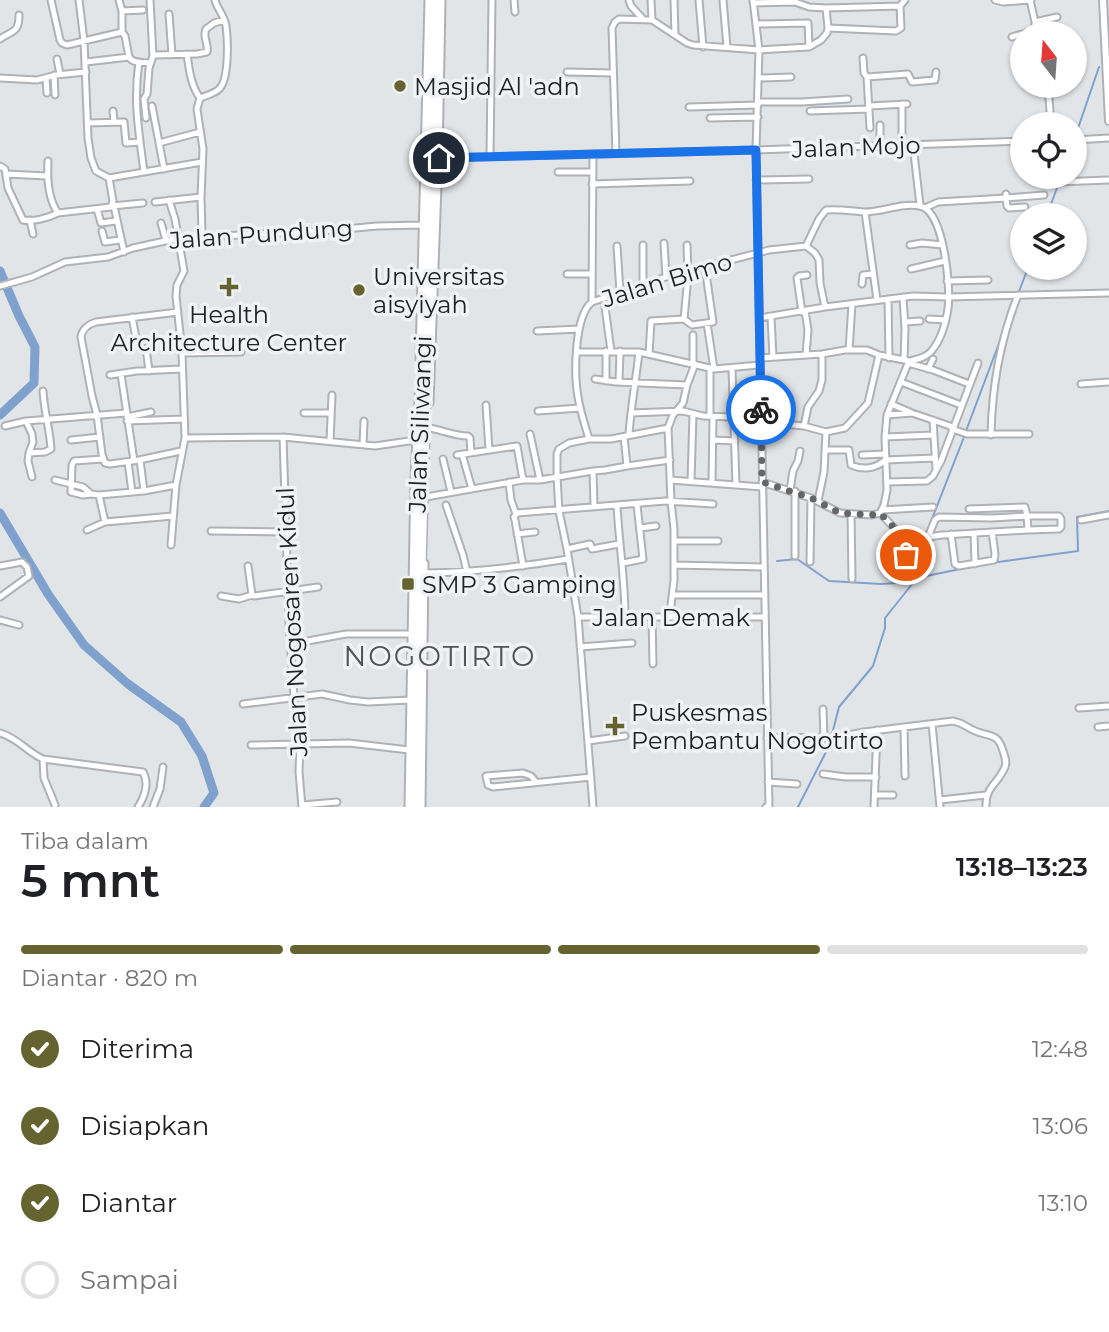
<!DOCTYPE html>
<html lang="id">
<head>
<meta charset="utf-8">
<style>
  :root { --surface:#fff; --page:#f2f2f2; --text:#202124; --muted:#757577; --line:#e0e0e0; --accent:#656330 }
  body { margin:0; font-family:Montserrat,sans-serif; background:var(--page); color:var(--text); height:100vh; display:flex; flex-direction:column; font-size:26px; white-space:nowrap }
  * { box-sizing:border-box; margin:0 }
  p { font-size:23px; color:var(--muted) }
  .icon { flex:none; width:38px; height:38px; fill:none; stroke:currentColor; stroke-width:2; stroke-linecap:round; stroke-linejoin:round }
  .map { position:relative; height:807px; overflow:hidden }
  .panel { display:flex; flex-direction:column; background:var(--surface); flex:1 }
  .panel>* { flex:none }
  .needle { width:46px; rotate:343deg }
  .tools { position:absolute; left:1010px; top:21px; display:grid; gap:14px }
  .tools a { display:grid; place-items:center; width:77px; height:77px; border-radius:50%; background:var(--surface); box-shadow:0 2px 5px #0004; font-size:35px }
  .pin { position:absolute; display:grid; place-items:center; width:60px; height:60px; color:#fff; margin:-30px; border:4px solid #fff; border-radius:50%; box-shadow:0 2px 7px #0007 }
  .courier { position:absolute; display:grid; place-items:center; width:70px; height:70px; margin:-35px; border:5px solid #1a73e8; border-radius:50%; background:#fff; color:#222; box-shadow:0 2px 9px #0007 }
  .headline em { font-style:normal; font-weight:600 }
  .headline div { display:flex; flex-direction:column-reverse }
  .headline { display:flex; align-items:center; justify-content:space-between; height:119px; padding:0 21px }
  h1 { font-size:46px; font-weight:600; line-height:52px }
  .bar { display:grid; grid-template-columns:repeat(4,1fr); gap:10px 7px; align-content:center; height:84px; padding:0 21px }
  .bar i { height:9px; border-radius:5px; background:var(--line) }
  .bar .on { background:var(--accent) }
  .bar p { grid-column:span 4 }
  ol { padding:0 21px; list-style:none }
  li { display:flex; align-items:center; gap:21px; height:77px }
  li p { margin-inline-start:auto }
  li .icon { padding:7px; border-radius:50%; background:var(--accent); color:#fff; stroke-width:4 }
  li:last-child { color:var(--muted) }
  li i { width:38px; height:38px; border:4px solid var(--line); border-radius:50% }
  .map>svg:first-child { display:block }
</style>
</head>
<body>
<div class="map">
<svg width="1109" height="807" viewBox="0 0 1109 807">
  <rect width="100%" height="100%" fill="#e2e5e8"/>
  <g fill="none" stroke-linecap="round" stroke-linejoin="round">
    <!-- stream -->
    <path stroke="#80a0ce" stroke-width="2" d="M1075,137L1099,67
      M1047,215L1061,177
      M1018,294L1028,268
      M966,431L1001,338
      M928,529L964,437
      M777,561L797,559L829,581L881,584L912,582
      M919,576L918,557L924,541
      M798,807L829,746L839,707L873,666L885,628V618L917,578L984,564L1078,551L1077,517L1109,511"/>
    <!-- river -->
    <path stroke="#80a0ce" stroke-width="9" d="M0,271L19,316L35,347L34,383L0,415
      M0,513L48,594L84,645L128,684L181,722L202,756L214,793L204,807"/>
    <defs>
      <path id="minor" d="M51,0L60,40L62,43L67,45L122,32L125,36L129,57
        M79,0L84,41L88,138L91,158L96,171L109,178L202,162
        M119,0L122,11L143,10
        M514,0L515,12
        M629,0L631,6L643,19
        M651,0L652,20
        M674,0L675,35
        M699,0L703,47
        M723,0L727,47
        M753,0L759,50L756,150L769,807H766
        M995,0L1003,2L1031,0
        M1030,0L1035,22L1057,17
        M753,3L795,2L809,7L826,8L900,6
        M122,11V32
        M169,14L172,55
        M756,24L808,23L809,47
        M828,28L896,31L901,28L900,6L905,0
        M1026,33L1035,29V22
        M1012,37L1022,34
        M0,39C12,30 19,34 19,15
        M187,54C189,69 191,86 200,98
        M153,55L197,54L207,52C209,44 202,37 206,29L214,23L224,20
        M863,58L864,73L867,77L870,128
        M57,59L60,74
        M86,62L129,57C133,64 143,62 150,63
        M139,62C133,102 139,132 144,172
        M567,72L613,73
        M54,75L55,95
        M867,77L908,74L912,82L935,80L936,72
        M0,78L37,80L56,75L86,72
        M46,78L47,93
        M759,78L791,77
        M1048,86L1051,124
        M758,102H802L848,99
        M902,104V145
        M152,106L164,169
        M869,106L907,104
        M689,107L758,105
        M113,111L114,122
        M810,111L869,109
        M146,118L144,99L147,94L149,68L153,56L150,0
        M710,118L758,117
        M88,123L124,122L126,143L140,142
        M1074,140L1109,138
        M159,143L200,132
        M880,145V125
        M913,145L920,205
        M616,153L612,28L615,22L619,19L652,20L687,43L693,45L759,50L809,47L821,40L827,33L828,28L826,8
        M490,156L492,0
        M439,158L756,150L1022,141
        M48,161C47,178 48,199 58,213L111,207L113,201L109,178
        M0,166L5,169L8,188L23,220C33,222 48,218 58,213
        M558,172H593
        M6,174L47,176
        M756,180L809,179
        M1057,182L1109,180
        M592,184L690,181
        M1006,194V198L1044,195
        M169,200L175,219L184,271L177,285L176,296L182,353L185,438L176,485L171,545
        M155,202L201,197
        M112,206L143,203
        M114,206L124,252
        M925,208L938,202L1006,198L1007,206L1009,208L1025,207
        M97,209L101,223L116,221
        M865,212L877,300
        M30,220L33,234
        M161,223L166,240
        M102,231L105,242L120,240
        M202,236L201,197L203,149L197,109L200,98C207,95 215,94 220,88C229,78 228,40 226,26C225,16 217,9 215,0
        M664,243L666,277
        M643,245V284
        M910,245L922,243L943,245
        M617,246L620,292
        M806,246L815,253L819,260L820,283L825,307
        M911,269L945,261
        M567,274H592
        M947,281L988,280
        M862,284L863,275L873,274
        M0,286L32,277L65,262L108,257L133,248L179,238L323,231L377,226L422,225
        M903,297L905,329L904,360
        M888,299L889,358
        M592,302L593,154
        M605,307L611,351
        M805,311L808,330L806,355
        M178,312L96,322C89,324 82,329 81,337L92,396L97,415L102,454L105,463L110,464L139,460L181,451
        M802,312L797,278L799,276L807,275
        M132,317L136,338
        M771,317L773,357
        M759,318L825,307L913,296L948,297L1109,293
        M684,319L692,325L713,322L705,267
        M684,319L688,276L687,245
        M929,319L946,320
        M905,322L920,321
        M707,323L714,369
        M537,331L579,329
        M693,335V364
        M146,348L149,371
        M849,350L852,304
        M606,351V381
        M578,352H639L714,369L760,365
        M182,353L241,352
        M649,354L651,321L684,319
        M760,358L822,354L845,350H867L879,355
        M419,360L428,0
        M908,363L933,370L969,384
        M710,369V416
        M732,369L736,484
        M928,369L933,359
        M121,374L134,461
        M110,375L137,371L182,369
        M595,379L616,382L687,385
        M619,382L620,351
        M901,382L961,405
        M1081,384L1109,382
        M430,403L439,158L442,0
        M891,404L912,413L953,427
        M486,405L489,450
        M538,411L580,408
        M732,411L761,406
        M304,413H331
        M631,413L683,411L703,416L733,417
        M887,415L912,413
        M127,417L151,412
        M933,420L936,469
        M127,421L184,419
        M761,422L804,426L826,432
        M5,426L26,421
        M804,426L808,407L819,391L822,380V354
        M429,428C443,430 454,436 468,436L470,438L471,453
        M952,429L967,434H1029
        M530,434L540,480
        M629,434C631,406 636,380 639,352
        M991,435C992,386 1000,340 1018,295
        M283,437L289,622L294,698L300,744L299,772L302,807
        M624,437L627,466
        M885,437L934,435
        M185,438L283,437L375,446L416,440
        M589,439C585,425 580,411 578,397C574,375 574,316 592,302L666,277L769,250L806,246L819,219L826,210C839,209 851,211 864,212C876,212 889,208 901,206C908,205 916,204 923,207C944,216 951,287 948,309C946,321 941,339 933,349C928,357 918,359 909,361L887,415L885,437L887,490L884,505L880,513
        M71,440L100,437
        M713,440L735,441
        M330,441L332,395
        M363,445L364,421
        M826,450H849L851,465C862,470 876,469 885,460L935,458
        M29,453L45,452L51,449C50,430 44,411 43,391
        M462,454L472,489
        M457,455L517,446L523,480
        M862,455L885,454
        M443,459L451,492
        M140,460L144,491
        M128,462L132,492
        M593,471L594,506
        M32,477L28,461L29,453L33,442L32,434L26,421L126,413
        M55,480L83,487L91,494L99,495L144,491L176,485
        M670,480L762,487
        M691,481L693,414
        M509,482L511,500L516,514
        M712,482L713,417
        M762,482L811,498L840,513L872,515L880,513
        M887,482L927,481L933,476L941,461L978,363
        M790,490L793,471L798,461L800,451
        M795,491V556
        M91,494L83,495L71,492L72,465L74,461L103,459
        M99,495L105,522L173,516
        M426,497L523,480H540L593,471L605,470L627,466L670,460
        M818,501L824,472L826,432L845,428L868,403L879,355L909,361
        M446,505L463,555L467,572
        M617,506C619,543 625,579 625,617
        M969,509L1025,507L1027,516H1059L1061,519V527L1059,529L1028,530
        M882,510L933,507
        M880,513L898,532L908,553L903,557L901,572
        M851,514L852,579
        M1081,520L1109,515
        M640,528L656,526
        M87,530L105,522
        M211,531L286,532
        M974,533L975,564
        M517,534L535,532
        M951,534L955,564L959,566L994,560L995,554L992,532
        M902,540L925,538L928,537L942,535L1028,530L1027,516L992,518L939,517L935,520L928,537
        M674,541H718
        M567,549L590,544L592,549L619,544
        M810,562L811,498
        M623,563L643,559L637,505
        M674,565L764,567
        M0,566L22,562L27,567L29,576L0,597
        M248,566L252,595L254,596L318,587
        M523,566L515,520L514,517L517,513L666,501L713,504
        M425,573C474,572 520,567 568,559
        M673,595H765
        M221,596L239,599L252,595
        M672,616L671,605L674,580V529L671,501L668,428L673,415L683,403L687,385L695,364
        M578,617H765
        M652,617L653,664
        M0,620L19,625
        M291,644L346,634H411
        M580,647L632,643
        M243,704L322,694L350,700L368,702L410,700
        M1079,708L1109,706
        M823,709L824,738
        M932,724L940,807
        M904,727L905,776
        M1098,727L1109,726
        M0,733C18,738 27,752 43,759L143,772C149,783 145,796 138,807
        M767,738L837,737L864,732L953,721C963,723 965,726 973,730C989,738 997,731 1003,751C1005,757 1007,762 1005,767C998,784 985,787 986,807
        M588,741L625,736
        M251,745L349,743L409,750
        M43,759L44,778L55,805
        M823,774L846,777H876
        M536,782L531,776L523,773L486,776L488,785L493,787L591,777
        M768,782L797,784
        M875,795H893
        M940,800L986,795
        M302,805L337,802
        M153,807L160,789L163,767
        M408,807L414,477L419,380
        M422,807L425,563
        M593,807L578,617L567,549L559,511L557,477V454L559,449L569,443L589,439H611L668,428
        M874,807L877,730"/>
      <path id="major" d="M1103,0L1109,121"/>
      <path id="highway" d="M412,807C415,538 427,269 432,0
        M417,807L419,670L438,0"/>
    </defs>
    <!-- minor casing -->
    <use href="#minor" stroke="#afb1b4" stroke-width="9"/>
    <!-- major casing -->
    <use href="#major" stroke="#afb1b4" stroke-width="10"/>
    <!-- highway casing -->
    <use href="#highway" stroke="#afb1b4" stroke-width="10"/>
    <!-- minor -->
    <use href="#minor" stroke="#fff" stroke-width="5"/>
    <!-- major -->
    <use href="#major" stroke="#fff" stroke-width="6"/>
    <!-- highway -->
    <use href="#highway" stroke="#fff" stroke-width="7"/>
  </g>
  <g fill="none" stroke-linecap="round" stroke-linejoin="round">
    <!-- done -->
    <path stroke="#656668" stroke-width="7" stroke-dasharray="0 12.6" d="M761,410L762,482L811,498L840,513L872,515L880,513L898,532L908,553L906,555"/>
    <!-- route -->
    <path stroke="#1a73e8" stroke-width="9" d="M439,158L756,150L761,410"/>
  </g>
  <!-- markers -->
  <g fill="#656330" stroke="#f0f2f5" stroke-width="2.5">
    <circle cx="400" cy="86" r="7"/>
    <path d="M225.5 276.5h7v7h7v7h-7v7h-7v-7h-7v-7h7z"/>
    <circle cx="359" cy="290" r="7"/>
    <rect x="401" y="577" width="14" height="14" rx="3.5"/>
    <path d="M611.5 715.5h7v7h7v7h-7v7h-7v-7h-7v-7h7z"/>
  </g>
  <g text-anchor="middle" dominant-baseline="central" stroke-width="7" stroke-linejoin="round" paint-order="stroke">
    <!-- poi labels -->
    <g font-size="24" fill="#212223" stroke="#f0f2f5" text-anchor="start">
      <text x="414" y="86">Masjid Al 'adn</text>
      <text x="373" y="276">Universitas<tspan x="373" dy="28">aisyiyah</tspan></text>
      <text x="229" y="314" text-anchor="middle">Health<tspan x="229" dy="28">Architecture Center</tspan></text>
      <text x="422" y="584">SMP 3 Gamping</text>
      <text x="631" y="712">Puskesmas<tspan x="631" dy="28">Pembantu Nogotirto</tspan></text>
    </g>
    <!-- street labels -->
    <g font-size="24" fill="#212223" stroke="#f0f2f5">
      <text transform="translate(856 147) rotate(-2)">Jalan Mojo</text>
      <text transform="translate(261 234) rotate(-4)">Jalan Pundung</text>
      <text transform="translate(667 280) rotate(-17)">Jalan Bimo</text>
      <text transform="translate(420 424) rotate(-88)">Jalan Siliwangi</text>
      <text x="671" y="617">Jalan Demak</text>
      <text transform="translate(292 622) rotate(-93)">Jalan Nogosaren Kidul</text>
    </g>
    <!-- quarter labels -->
    <g font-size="28" letter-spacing="2" fill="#525457" stroke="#f0f2f5">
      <text x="440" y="656">NOGOTIRTO</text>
    </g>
  </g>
</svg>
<div class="tools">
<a><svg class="needle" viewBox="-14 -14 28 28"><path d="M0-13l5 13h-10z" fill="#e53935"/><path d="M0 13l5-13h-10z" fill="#757577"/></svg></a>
<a><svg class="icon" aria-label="locate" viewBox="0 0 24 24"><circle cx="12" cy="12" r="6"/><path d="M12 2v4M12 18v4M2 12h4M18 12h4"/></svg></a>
<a><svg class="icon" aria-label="layers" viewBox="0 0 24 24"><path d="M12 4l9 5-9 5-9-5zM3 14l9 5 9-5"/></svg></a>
</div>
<div class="pin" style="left:906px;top:555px;background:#ea580c"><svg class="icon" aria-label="bag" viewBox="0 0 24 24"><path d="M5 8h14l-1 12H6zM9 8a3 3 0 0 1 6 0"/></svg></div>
<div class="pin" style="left:439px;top:158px;background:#1f2937"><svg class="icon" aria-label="home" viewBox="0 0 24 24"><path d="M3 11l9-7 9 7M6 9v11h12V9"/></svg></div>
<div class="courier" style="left:761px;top:410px"><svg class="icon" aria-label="bike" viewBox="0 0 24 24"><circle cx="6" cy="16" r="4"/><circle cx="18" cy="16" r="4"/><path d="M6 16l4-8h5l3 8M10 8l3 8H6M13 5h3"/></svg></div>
</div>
<section class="panel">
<div class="headline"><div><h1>5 mnt</h1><p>Tiba dalam</p></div><em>13:18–13:23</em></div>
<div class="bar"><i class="on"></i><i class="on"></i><i class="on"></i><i></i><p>Diantar · 820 m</p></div>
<ol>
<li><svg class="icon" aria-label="check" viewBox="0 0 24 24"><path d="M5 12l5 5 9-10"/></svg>Diterima<p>12:48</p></li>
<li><svg class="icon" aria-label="check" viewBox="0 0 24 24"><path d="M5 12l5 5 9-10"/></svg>Disiapkan<p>13:06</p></li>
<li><svg class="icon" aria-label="check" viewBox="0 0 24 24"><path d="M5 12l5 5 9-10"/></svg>Diantar<p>13:10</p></li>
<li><i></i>Sampai</li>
</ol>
</section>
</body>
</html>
